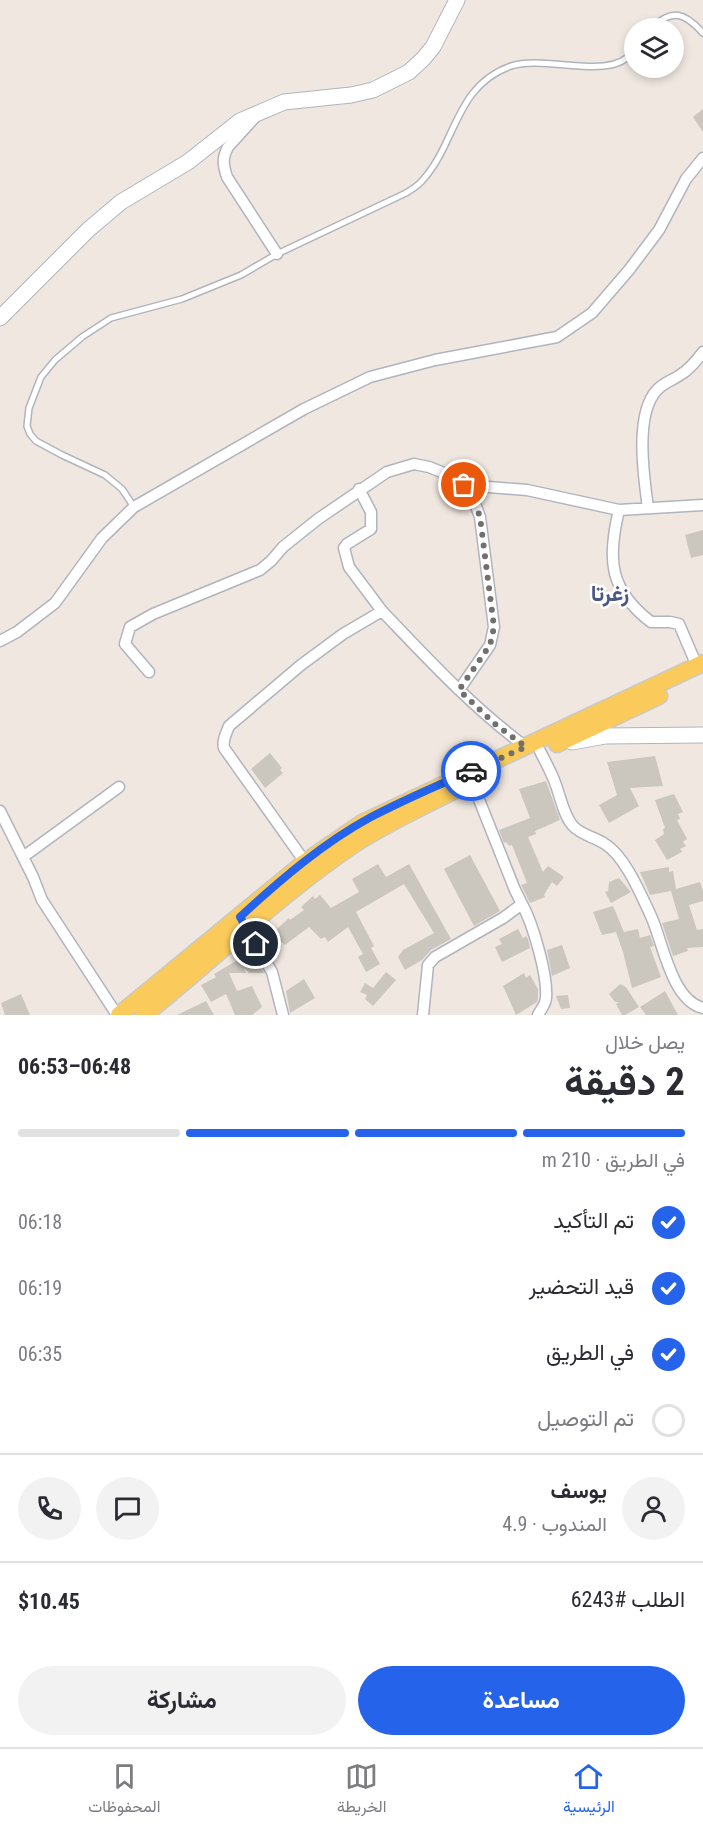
<!DOCTYPE html>
<html lang="ar">
<head>
<meta charset="utf-8">
<style>
  :root { --surface:#fff; --page:#f2f2f3; --text:#2b2b33; --muted:#7c7c81; --line:#e1e1e2; --accent:#2563eb }
  body { margin:0; font-family:"Roboto Condensed",Vazirmatn,sans-serif; background:var(--page); color:var(--text); direction:rtl; height:100vh; display:flex; flex-direction:column; font-size:22px; white-space:nowrap }
  * { box-sizing:border-box; margin:0 }
  p { font-size:20px; color:var(--muted) }
  .icon { flex:none; width:33px; height:33px; fill:none; stroke:currentColor; stroke-width:2; stroke-linecap:round; stroke-linejoin:round }
  .map { position:relative; height:1015px; overflow:hidden; direction:ltr }
  .drawer { display:flex; flex-direction:column; background:var(--surface); flex:1 }
  .drawer>* { flex:none }
  .tools { position:absolute; left:624px; top:18px; display:grid; gap:12px }
  .tools a { display:grid; place-items:center; width:60px; height:60px; border-radius:50%; background:var(--surface); box-shadow:0 3px 9px #0003; font-size:30px }
  .pin { position:absolute; display:grid; place-items:center; width:51px; height:51px; color:#fff; margin:-26px; border:3px solid #fff; border-radius:50%; box-shadow:0 2px 6px #0007 }
  .courier { position:absolute; display:grid; place-items:center; width:60px; height:60px; margin:-30px; border:4px solid #2563eb; border-radius:50%; background:#fff; color:#222; box-shadow:0 2px 8px #0007 }
  .headline em { font-style:normal; font-weight:700 }
  .headline div { display:flex; flex-direction:column-reverse }
  .headline { display:flex; align-items:center; justify-content:space-between; height:102px; padding:0 18px }
  h1 { font-size:39px; font-weight:700; line-height:45px }
  .bar { display:grid; grid-template-columns:repeat(4,1fr); gap:9px 6px; align-content:center; height:72px; padding:0 18px }
  .bar i { height:8px; border-radius:4px; background:var(--line) }
  .bar .on { background:var(--accent) }
  .bar p { grid-column:span 4 }
  .line { display:flex; align-items:center; gap:15px; padding:0 18px; border-top:2px solid var(--line) }
  .line div { flex:1 }
  .round { display:grid; place-items:center; flex:none; width:63px; height:63px; border-radius:32px; background:var(--page) }
  ol { padding:0 18px; list-style:none }
  li { display:flex; align-items:center; gap:18px; height:66px }
  li p { margin-inline-start:auto }
  li .icon { padding:6px; border-radius:50%; background:var(--accent); color:#fff; stroke-width:4 }
  li:last-child { color:var(--muted) }
  li i { width:33px; height:33px; border:3px solid var(--line); border-radius:50% }
  .cta { display:flex; gap:12px; margin-top:auto; padding:12px 18px }
  .cta a { flex:1; height:69px; border-radius:36px; background:var(--accent); color:#fff; font-size:24px; font-weight:700; line-height:69px; text-align:center }
  .cta a+a { background:var(--page); color:var(--text) }
  .tabs { display:flex; justify-content:space-around; align-items:center; height:84px; border-top:2px solid var(--line); background:var(--surface); font-size:16px; color:var(--muted) }
  .tabs a { display:grid; justify-items:center; gap:3px }
  .tabs .on { color:var(--accent) }
  .map>svg:first-child { display:block }
</style>
</head>
<body>
<div class="map">
<svg width="703" height="1015" viewBox="0 0 703 1015">
  <rect width="100%" height="100%" fill="#f0e8e0"/>
  <!-- building -->
  <path fill="#cbc6be" d="M703,109V132L693,117Z
    M703,530V555L691,558L685,535Z
    M270,753L282,768L280,770L283,773L265,788L251,769Z
    M655,756L663,786L630,788L639,806L609,823L599,805L617,795L607,762Z
    M546,781L560,820L535,831L536,834L528,837L543,872L548,866L564,877L557,886L552,882L544,895L545,897L530,903L521,885L527,883L512,845L509,846L506,842L504,843L499,830L530,818L519,789Z
    M674,794L683,812L678,814L680,819L677,820L687,839L683,842L686,846L680,849L682,852L667,860L655,840L664,834L663,829L665,828L655,800Z
    M470,855L500,911L474,926L444,869Z
    M378,864L386,877L409,864L451,939L431,950L422,960L405,970L398,957L403,950L434,933L404,884L356,912L374,946L371,948L380,964L366,972L358,957L363,954L348,927L328,942L325,937L321,939L309,927L285,945L276,937L278,935L276,933L277,929L289,918L290,920L304,910L301,907L313,896L315,899L320,895L331,908L359,892L352,879Z
    M669,867V872L673,871L676,889L700,882L703,891V901L689,905L697,930L703,929V947L687,948L688,951L673,956L662,923L679,919L671,891L650,895L640,872Z
    M619,878L631,892L611,903L605,892L608,891L609,882Z
    M613,906L624,932L638,929L640,938L650,935L654,946L650,947L661,977L632,988L623,952L616,932L602,935L593,912Z
    M518,929L523,938L526,936L528,939L530,948L502,962L495,947L502,944L499,939Z
    M562,945L570,968L552,976L547,950Z
    M251,952L264,973H249L244,968L246,973H229L237,991L252,986L262,1007L252,1015H235L226,994L211,1002L201,985L216,977L214,974Z
    M386,972L396,980L373,1006L365,999L367,995L360,992L365,983L373,988Z
    M524,973L526,978L530,975L538,989V999L537,1002L516,1015L503,986Z
    M304,979L315,998L290,1013L286,991Z
    M620,984L626,987L639,1007L625,1015H622L616,1004L619,1002H615L609,994Z
    M665,991L678,1015H646L640,1007Z
    M21,994L30,1015H5L1,1003Z
    M568,995L570,1008L561,1009L556,996Z
    M206,1001L214,1015H177Z"/>
  <g fill="none" stroke-linecap="round" stroke-linejoin="round">
    <defs>
      <path id="lane" d="M652,28C672,8 685,13 703,33
        M134,507L122,489L105,475L62,455L36,441L30,434L27,426L29,408L41,377L55,360L82,337L111,318L182,299L241,275L277,254L406,193C411,190 417,186 421,182C457,144 454,86 511,66C547,54 610,83 634,51"/>
      <path id="street" d="M256,116L228,147C222,158 223,165 227,177L277,254
        M464,485L527,490L619,510L703,505
        M359,489L371,512V529L347,544L344,548L349,567L382,611
        M648,508C644,478 634,414 657,390C663,383 673,380 680,375C689,370 697,360 703,352
        M619,510C607,559 609,590 651,622H670L679,624L697,666
        M0,641L17,632L55,603L102,538L134,507L304,409L370,377L435,360L557,337L592,313L629,270L659,230L686,179L703,158
        M149,672L125,644L130,627L153,614L260,570L271,561L283,547L318,519L387,472L414,464L429,467L444,473L464,485L473,498L480,517L494,627L490,645L459,690
        M540,751C545,761 550,770 554,780C560,794 563,815 573,826C581,835 595,837 605,844C625,856 641,895 651,916C663,942 671,1000 703,1008
        M0,811L33,877L42,900L117,1015
        M23,857L119,787
        M305,862L224,748C222,741 226,734 229,726L301,665L343,634L382,611C428,659 472,707 526,747
        M522,904C533,924 548,976 546,998C546,1004 541,1009 538,1015
        M244,925L272,972L283,1015
        M423,1015L428,965L435,957L503,918L522,904L515,890L472,782"/>
      <path id="secondary" d="M0,318L88,230L121,202L188,162L240,121L284,102L351,95L373,90L409,72L423,59L433,47L457,0
        M572,742L605,736L703,735"/>
      <path id="primary" d="M557,744L659,696
        M119,1015L305,862L362,823L703,663
        M144,1015C214,959 279,895 353,845C386,823 422,807 457,789"/>
    </defs>
    <!-- lane casing -->
    <use href="#lane" stroke="#b0b4be" stroke-width="8"/>
    <!-- street casing -->
    <use href="#street" stroke="#b0b4be" stroke-width="13"/>
    <!-- secondary casing -->
    <use href="#secondary" stroke="#b0b4be" stroke-width="17"/>
    <!-- primary casing -->
    <use href="#primary" stroke="#c9c9c9" stroke-width="19"/>
    <!-- lane -->
    <use href="#lane" stroke="#fff" stroke-width="5"/>
    <!-- street -->
    <use href="#street" stroke="#fff" stroke-width="10"/>
    <!-- secondary -->
    <use href="#secondary" stroke="#fff" stroke-width="15"/>
    <!-- primary -->
    <use href="#primary" stroke="#facb5b" stroke-width="16"/>
  </g>
  <g fill="none" stroke-linecap="round" stroke-linejoin="round">
    <!-- done -->
    <path stroke="#726f6c" stroke-width="6" stroke-dasharray="0 10.8" d="M464,485L473,498L480,517L494,627L490,645L459,690L495,724L526,747L471,771"/>
    <!-- route -->
    <path stroke="#2563eb" stroke-width="8" d="M256,944L240,917C280,880 323,843 371,817C404,800 438,785 471,771"/>
  </g>
  <g text-anchor="middle" dominant-baseline="central" stroke-width="5" stroke-linejoin="round" paint-order="stroke">
    <!-- district labels -->
    <g font-size="22" font-weight="bold" fill="#4a5883" stroke="#fff">
      <text x="610" y="593">زغرتا</text>
    </g>
  </g>
</svg>
<div class="tools">
<a><svg class="icon" aria-label="layers" viewBox="0 0 24 24"><path d="M12 4l9 5-9 5-9-5zM3 14l9 5 9-5"/></svg></a>
</div>
<div class="pin" style="left:464px;top:485px;background:#ea580c"><svg class="icon" aria-label="bag" viewBox="0 0 24 24"><path d="M5 8h14l-1 12H6zM9 8a3 3 0 0 1 6 0"/></svg></div>
<div class="pin" style="left:256px;top:944px;background:#1f2937"><svg class="icon" aria-label="home" viewBox="0 0 24 24"><path d="M3 11l9-7 9 7M6 9v11h12V9"/></svg></div>
<div class="courier" style="left:471px;top:771px"><svg class="icon" aria-label="car" viewBox="0 0 24 24"><path d="M5 17H2v-5l4-1 3-4h7l3 4 3 1v5h-3M9 17h6M6 11h13"/><circle cx="7" cy="17" r="2"/><circle cx="17" cy="17" r="2"/></svg></div>
</div>
<section class="drawer">
<div class="headline"><div><h1>2 دقيقة</h1><p>يصل خلال</p></div><em>06:48–06:53</em></div>
<div class="bar"><i class="on"></i><i class="on"></i><i class="on"></i><i></i><p>في الطريق · 210 m</p></div>
<ol>
<li><svg class="icon" aria-label="check" viewBox="0 0 24 24"><path d="M5 12l5 5 9-10"/></svg>تم التأكيد<p>06:18</p></li>
<li><svg class="icon" aria-label="check" viewBox="0 0 24 24"><path d="M5 12l5 5 9-10"/></svg>قيد التحضير<p>06:19</p></li>
<li><svg class="icon" aria-label="check" viewBox="0 0 24 24"><path d="M5 12l5 5 9-10"/></svg>في الطريق<p>06:35</p></li>
<li><i></i>تم التوصيل</li>
</ol>
<div class="line" style="height:108px"><a class="round"><svg class="icon" aria-label="person" viewBox="0 0 24 24"><circle cx="12" cy="8" r="4"/><path d="M4 21q1-7 8-7t8 7"/></svg></a><div><b>يوسف</b><p>المندوب · 4.9</p></div><a class="round"><svg class="icon" aria-label="chat" viewBox="0 0 24 24"><path d="M4 5h16v11H9l-5 4z"/></svg></a><a class="round"><svg class="icon" aria-label="phone" viewBox="0 0 24 24"><path d="M5 4h4l2 5-3 2q2 4 5 5l2-3 5 2v4C11 20 4 13 5 4z"/></svg></a></div>
<div class="line" style="height:78px"><div>الطلب #6243</div><b>$10.45</b></div>
<div class="cta"><a>مساعدة</a><a>مشاركة</a></div>
</section>
<nav class="tabs">
<a class="on"><svg class="icon" aria-label="home" viewBox="0 0 24 24"><path d="M3 11l9-7 9 7M6 9v11h12V9"/></svg>الرئيسية</a>
<a><svg class="icon" aria-label="map" viewBox="0 0 24 24"><path d="M3 6l6-2 6 2 6-2v14l-6 2-6-2-6 2zM9 4v14M15 6v14"/></svg>الخريطة</a>
<a><svg class="icon" aria-label="saved" viewBox="0 0 24 24"><path d="M7 4h10v16l-5-4-5 4z"/></svg>المحفوظات</a>
</nav>
</body>
</html>
